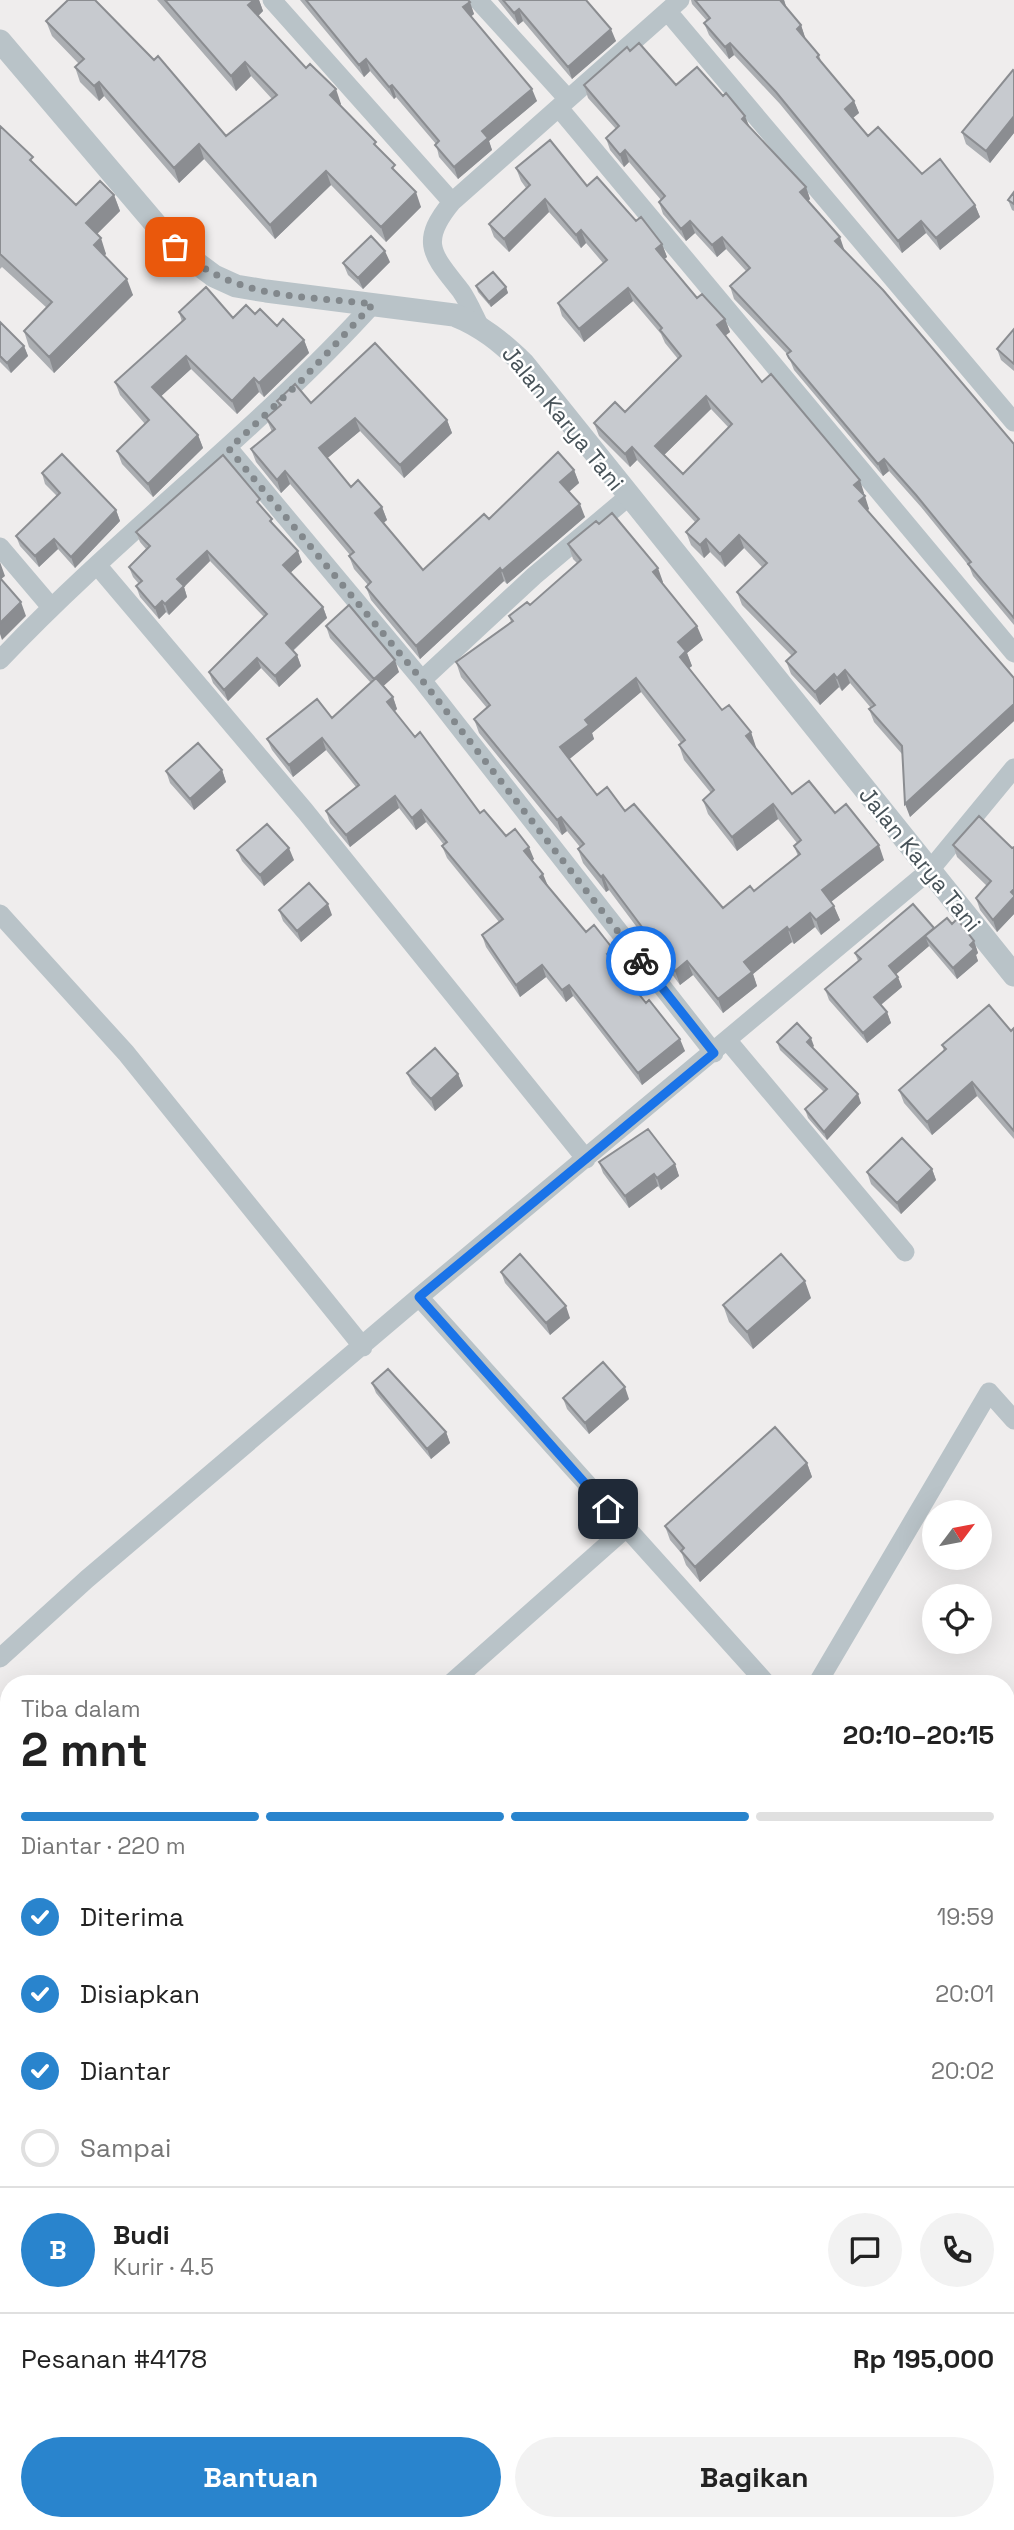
<!DOCTYPE html>
<html lang="id">
<head>
<meta charset="utf-8">
<style>
  :root { --surface:#fff; --page:#f2f2f2; --text:#222; --muted:#767676; --line:#e0e0e0; --accent:#2984cd }
  body { margin:0; font-family:"Space Grotesk",sans-serif; background:var(--page); color:var(--text); height:100vh; display:flex; flex-direction:column; font-size:26px; white-space:nowrap }
  * { box-sizing:border-box; margin:0 }
  p { font-size:23px; color:var(--muted) }
  .icon { flex:none; width:38px; height:38px; fill:none; stroke:currentColor; stroke-width:2; stroke-linecap:round; stroke-linejoin:round }
  .map { position:relative; flex:1; overflow:hidden }
  .details { position:absolute; left:0px; top:1675px; width:1015px; height:856px; display:flex; flex-direction:column; background:var(--surface); border-radius:28px 28px 0 0; box-shadow:0 7px 28px #0002 }
  .details>* { flex:none }
  .needle { width:46px; rotate:58deg }
  .buttons { position:absolute; left:922px; top:1500px; display:grid; gap:14px }
  .buttons a { display:grid; place-items:center; width:70px; height:70px; border-radius:50%; background:var(--surface); box-shadow:0 7px 28px #0002; font-size:35px }
  .pin { position:absolute; display:grid; place-items:center; width:60px; height:60px; color:#fff; margin:-30px; border-radius:14px; box-shadow:0 4px 10px #0006 }
  .courier { position:absolute; display:grid; place-items:center; width:70px; height:70px; margin:-35px; border:5px solid #1a73e8; border-radius:50%; background:#fff; color:#222; box-shadow:0 2px 9px #0007 }
  .head em { font-style:normal; font-weight:700 }
  .head div { display:flex; flex-direction:column-reverse }
  .head { display:flex; align-items:center; justify-content:space-between; height:119px; padding:0 21px }
  h1 { font-size:46px; font-weight:700; line-height:52px }
  .bar { display:grid; grid-template-columns:repeat(4,1fr); gap:10px 7px; align-content:center; height:84px; padding:0 21px }
  .bar i { height:9px; border-radius:5px; background:var(--line) }
  .bar .current { background:var(--accent) }
  .bar p { grid-column:span 4 }
  .line { display:flex; align-items:center; gap:18px; padding:0 21px; border-top:2px solid var(--line) }
  .line div { flex:1 }
  .round { display:grid; place-items:center; flex:none; width:74px; height:74px; border-radius:37px; background:var(--page) }
  ol { padding:0 21px; list-style:none }
  li { display:flex; align-items:center; gap:21px; height:77px }
  li p { margin-inline-start:auto }
  li .icon { padding:7px; border-radius:50%; background:var(--accent); color:#fff; stroke-width:4 }
  li:last-child { color:var(--muted) }
  li i { width:38px; height:38px; border:4px solid var(--line); border-radius:50% }
  .action { display:flex; gap:14px; margin-top:auto; padding:14px 21px }
  .action a { flex:1; height:80px; border-radius:42px; background:var(--accent); color:#fff; font-size:28px; font-weight:700; line-height:80px; text-align:center }
  .action a+a { background:var(--page); color:var(--text) }
  .map>svg:first-child { display:block }
</style>
</head>
<body>
<div class="map">
<svg width="1014" height="2530" viewBox="0 0 1014 2530">
  <rect width="100%" height="100%" fill="#efeded"/>
  <g fill="none" stroke-linecap="round" stroke-linejoin="round">
    <!-- stream -->
    <path stroke="#8fdbe3" stroke-width="7" d="M0,2343L9,2354
      M101,2530L109,2522"/>
    <!-- minor -->
    <path stroke="#b9c3c8" stroke-width="19" d="M272,0L452,202C418,243 433,255 461,291C468,301 473,313 479,325
      M478,0L568,99
      M668,12L1014,422
      M559,108L1014,653
      M452,202L680,0
      M229,449L422,680
      M628,497L534,576L422,680L714,1053
      M0,547L51,607
      M97,565L305,811L586,1159
      M0,660C118,535 257,432 373,304
      M0,914L126,1053L363,1347
      M728,1041L905,1252
      M419,1297L767,1684
      M0,1658L87,1579L419,1297L930,870L1014,768
      M450,1684L625,1529
      M817,1684L989,1392L1014,1420
      M126,2530L135,2522
      M594,2530L602,2522"/>
    <!-- tertiary -->
    <path stroke="#b9c3c8" stroke-width="23" d="M0,41L175,247L214,276L236,286L266,291L454,315C482,326 501,342 523,363L1014,975"/>
  </g>
  <!-- wall -->
  <path fill="#abaeb2" fill-rule="evenodd" d="M157,0H259L263,11L258,16L306,68L341,104L340,105L379,149L421,207L386,242L331,185L275,239L204,159L179,183L104,96L99,101L80,82L75,67L79,64L52,36L46,21L226,136L272,99L251,76L236,91Z
    M300,0H468L474,14L471,16L537,101L489,141L492,150L458,179L439,157L436,144L396,97L394,99L370,71L364,77Z
    M498,0H586L616,41L572,79L523,21L518,25Z
    M691,0H784L787,9L801,25L805,38L819,55L822,64L854,101L859,113L853,118L868,136L922,174L975,205L980,217L940,250L926,233L902,253L780,104L734,55L729,59L709,35L704,23L707,21L692,4Z
    M630,51L676,85L749,127L806,187L810,199L808,201L844,249H843L1014,444V625L973,576L969,566L921,507L889,471L883,476L794,370L788,355L734,299L730,286L746,271L726,249L717,257L695,233L686,241L663,214L659,202L661,200L629,162L624,167L610,150L606,138L616,129L588,98L584,85Z
    M1014,71V133L990,163L966,144L962,132Z
    M0,126L37,166L76,205L114,195L120,211L97,234L106,254L104,256L133,295L54,373L29,347L24,331L47,308L2,267L0,269Z
    M516,168L587,186L636,221L662,244L667,257L664,259L697,298L725,319L730,332L725,336L762,382L864,493L863,494L869,509L867,511L1014,678V721L910,817L902,754L874,722L869,709L871,708L850,683L842,691L839,687L820,705L791,674L786,661L792,656L742,605L737,592L762,567L744,548L725,567L710,552L704,558L691,545L686,532L695,522L637,460L630,467L599,436L594,423L625,412L678,359L665,343L661,334L633,301L584,342L562,316L558,303L603,263L586,243L581,248L549,212L509,252L494,237L489,224L526,188L521,181ZM711,409L729,428L683,474L664,455Z
    M1014,192V211L1012,210L1008,200Z
    M390,262L363,289L348,275L343,263Z
    M476,286L506,287L508,293L491,307L478,292Z
    M179,312L233,318L255,314L304,340L309,353L264,397L259,392L237,414L191,369L161,396L198,435L203,448L153,497L122,464L117,451L145,424L120,395L115,382L182,322Z
    M0,322L24,346L28,356L11,373L0,362Z
    M1014,329V371L1001,360L997,349Z
    M277,401L311,403L447,420L452,433L404,478L360,431L327,458L351,487L382,507L387,520L383,523L423,570L489,519L574,470L579,483L569,492L585,517L507,584L504,581L420,659L371,600L366,587L368,585L354,569L349,556L350,555L290,484L281,493L256,462L251,449L272,432L266,418L279,407Z
    M42,473L116,510L120,521L75,568L58,549L39,567L20,546L16,536L57,496L45,484Z
    M264,509L276,528L302,562L290,573L323,607L327,618L293,651L297,655L301,666L279,687L261,668L228,701L213,683L209,672L264,617L210,561L184,587L187,597L169,615L166,612L159,619L140,597L136,586L139,584L133,577L129,567L146,549L140,542L136,532Z
    M568,544L663,582L662,583L703,640L687,653L692,666L689,668L722,710L751,732L755,748L792,794L835,813L884,860L831,902L840,920L821,935L815,927L794,944L792,942L753,974L757,986L723,1013L693,975L680,985L609,890L606,892L583,863L578,849L580,847L567,831L562,835L479,733L474,719L487,708L461,677L456,662L511,622L509,616L530,605L577,563L573,559ZM641,692L681,743L679,745L684,760L711,793L703,800L708,814L737,851L778,819L797,843L794,846L798,856L754,891L723,908L625,811L597,795L569,759L594,739L592,733Z
    M326,626L399,672L383,686L393,697L397,709L394,711L415,737L480,813L506,836L534,859L532,860L547,886L586,932L613,949L617,961L614,963L685,1051L642,1085L573,996L566,1002L546,977L520,997L486,947L482,935L499,922L447,858L442,846L444,845L426,822L416,830L399,808L350,847L330,823L326,811L356,787L326,750L293,777L272,750L267,739L332,718L371,683L330,638Z
    M222,770L226,782L194,810L170,783L166,771Z
    M953,845L1012,848L1014,847V914L997,932L980,910L976,898L987,886L957,857Z
    M237,850L294,860L264,886L242,861Z
    M279,910L332,915L301,942L283,921Z
    M952,924L974,941L978,953L976,955L978,961L957,979L929,946L896,974L902,987L881,1005L887,1012L891,1023L867,1043L829,1000L825,989L858,961L855,953Z
    M1014,1028V1139L977,1096L932,1135L904,1103L899,1090L944,1051L942,1045L1011,1031Z
    M777,1042L814,1046L812,1047L861,1103L827,1140L808,1118L805,1109L824,1092L780,1050Z
    M407,1073L458,1074L463,1086L435,1111L412,1084Z
    M599,1162L675,1164L679,1176L661,1190L658,1186L629,1208L603,1173Z
    M932,1169L936,1180L901,1214L871,1184L867,1172Z
    M501,1272L570,1318L550,1335L505,1283Z
    M811,1298L753,1349L729,1322L723,1305Z
    M372,1383L446,1432L450,1443L431,1459L376,1393Z
    M563,1398L629,1399L589,1434L567,1409Z
    M807,1463L812,1477L700,1582L686,1565L682,1554L670,1540L665,1526Z"/>
  <!-- shaded-wall -->
  <path fill="#8b8d91" d="M254,0H259L263,11L254,20L248,5Z
    M780,0H784L787,10Z
    M470,2L474,14L468,19L463,7Z
    M519,9L523,21L518,25L514,13Z
    M801,25L805,37L801,41L797,29Z
    M611,29L616,41L572,79L568,67Z
    M730,43L734,55L729,59L725,47Z
    M366,59L370,71L364,77L359,65Z
    M245,62L251,76L236,91L231,76Z
    M99,82L104,96L99,101L94,86Z
    M392,85L396,97L394,99L389,87Z
    M336,89L341,104L335,110L330,95Z
    M532,89L537,101L489,141L492,150L458,179L454,167L482,131Z
    M854,101L859,113L849,121L845,109Z
    M745,116L750,128L742,119Z
    M1014,116V133L990,163L986,151Z
    M199,144L204,159L179,183L174,168Z
    M625,150L629,162L624,167L620,155Z
    M326,171L331,185L275,239L270,225Z
    M806,187L810,199L805,204L800,192Z
    M416,192L421,207L386,242L381,227Z
    M114,195L120,211L92,239L86,223Z
    M545,199L549,212L509,252L504,239Z
    M975,205L980,217L940,250L936,238Z
    M690,221L695,233L686,241L681,229Z
    M921,221L926,233L902,253L898,241Z
    M581,230L586,243L581,248L576,235Z
    M722,237L726,249L717,257L712,245Z
    M840,237L844,249L839,253L835,241Z
    M101,238L106,254L99,261L94,245Z
    M662,244L667,257L661,262L656,249Z
    M385,251L390,262L363,289L358,278Z
    M127,279L133,295L54,373L49,357Z
    M506,287L508,293L491,307L489,302Z
    M628,288L633,301L584,342L579,329Z
    M725,319L730,332L722,338L717,325Z
    M304,340L309,353L264,397L259,383Z
    M24,346L28,356L11,373L7,363Z
    M186,356L191,369L157,400L152,387Z
    M254,378L259,392L237,414L232,401Z
    M706,396L711,409L660,459L655,446Z
    M355,418L360,431L324,461L319,448Z
    M447,420L452,433L404,478L400,465Z
    M198,435L203,448L153,497L148,484Z
    M632,447L637,460L630,467L625,454Z
    M884,459L889,471L883,476L878,464Z
    M574,470L579,483L565,495L560,482Z
    M285,471L290,484L281,493L277,480Z
    M860,480L864,493L859,498L854,485Z
    M865,496L869,509L863,514L859,501Z
    M580,504L585,517L507,584L502,571Z
    M382,507L387,520L380,526L375,513Z
    M116,510L120,521L75,568L71,557Z
    M739,535L744,548L725,567L720,554Z
    M54,539L58,549L39,567L35,556Z
    M706,539L710,552L704,558L700,545Z
    M207,551L210,561L184,587L187,597L169,615L165,604L177,579Z
    M298,551L302,562L287,576L283,565Z
    M0,562L5,576L0,580Z
    M500,568L504,581L420,659L416,646Z
    M658,568L663,582L658,587L653,572Z
    M162,601L166,612L159,619L155,608Z
    M21,602L26,616L2,640L0,634V623Z
    M323,607L327,618L289,654L286,643Z
    M697,626L703,640L687,653L692,666L685,671L680,657L678,642Z
    M297,655L301,666L279,687L275,676Z
    M257,658L261,668L228,701L224,690Z
    M395,660L399,672L378,691L374,679Z
    M845,670L850,683L842,691L837,678Z
    M834,674L839,687L820,705L815,692Z
    M636,678L641,692L592,733L594,739L566,762L560,747L585,720Z
    M393,697L397,709L392,714L387,702Z
    M1014,704V721L910,817L905,804Z
    M751,732L756,747L752,751L746,736Z
    M322,738L326,750L293,777L289,765Z
    M222,770L226,782L194,810L190,799Z
    M395,796L399,808L350,847L346,835Z
    M773,804L778,819L737,851L732,837Z
    M421,810L426,822L416,830L412,818Z
    M561,817L567,831L562,835L557,820Z
    M879,845L884,860L827,905L822,890Z
    M529,847L534,859L529,863L524,851Z
    M289,848L294,860L264,886L260,875Z
    M543,874L548,886L544,889L540,877Z
    M603,875L609,890L606,892L601,877Z
    M1014,889V914L997,932L993,920Z
    M328,904L332,915L301,942L297,931Z
    M834,906L840,920L821,935L816,920Z
    M810,913L815,927L794,944L789,930Z
    M787,927L792,942L753,974L757,986L723,1013L718,999L744,962Z
    M934,928L925,936L929,946L893,977L889,966Z
    M974,941L978,953L976,955L978,961L957,979L953,968Z
    M613,949L617,961L611,966L607,954Z
    M687,961L693,975L680,985L675,971Z
    M542,965L546,977L520,997L516,985Z
    M898,977L902,987L878,1007L874,997Z
    M569,985L573,996L566,1002L562,990Z
    M887,1012L891,1023L867,1043L863,1033Z
    M811,1038L814,1046L810,1050L807,1042Z
    M680,1039L685,1051L642,1085L638,1073Z
    M458,1074L463,1086L435,1111L431,1099Z
    M972,1082L977,1096L932,1135L927,1122Z
    M858,1094L861,1103L827,1140L824,1132Z
    M675,1164L679,1176L661,1190L657,1178Z
    M932,1169L936,1180L901,1214L897,1203Z
    M654,1174L658,1186L629,1208L625,1196Z
    M805,1281L811,1298L753,1349L747,1332Z
    M566,1306L570,1318L550,1335L546,1323Z
    M625,1387L629,1399L589,1434L585,1423Z
    M446,1432L450,1443L431,1459L427,1449Z
    M807,1463L812,1477L700,1582L695,1567Z"/>
  <!-- building -->
  <path fill="#c7cacf" stroke="#8b8d91" stroke-width="2" fill-rule="evenodd" d="M68,0H95L154,60L158,56L226,136L277,95L245,62L231,76L165,0H254L248,5L306,68L310,64L336,89L330,95L376,142L374,144L395,165L392,168L416,192L381,227L326,171L270,225L199,144L174,168L99,82L94,86L75,67L84,59L46,21Z
    M306,0H468L470,2L463,7L532,89L482,131L488,138L454,167L435,145L439,141L392,85L389,87L366,59L359,65Z
    M503,0H586L611,29L568,67L519,9L514,13Z
    M695,0H780L801,25L797,29L819,55L817,57L854,101L845,109L868,136L878,127L922,174L940,159L975,205L936,238L921,221L898,241L776,92L730,43L725,47L704,23L710,18Z
    M639,43L676,85L697,67L723,96L726,93L745,116L742,119L806,187L800,192L840,237L835,241L883,290L1014,444V618L968,564L971,562L916,495L884,459L878,464L789,358L787,354L791,351L730,286L750,268L722,237L712,245L690,221L681,229L659,202L665,196L625,150L620,155L606,138L619,126L584,85L627,47L630,51Z
    M1013,70L1014,71V116L986,151L962,132Z
    M0,126L33,157L30,160L76,205L100,181L114,195L86,223L101,238L94,245L127,279L49,357L24,331L52,302L0,254Z
    M550,140L587,186L597,177L636,221L641,217L662,244L656,249L697,298L702,294L725,319L717,325L762,382L771,374L860,480L854,485L865,496L859,501L1014,678V704L905,804L902,746L869,709L875,705L845,670L837,678L834,674L815,692L786,661L796,652L737,592L767,563L739,535L720,554L706,539L700,545L686,532L699,519L632,447L625,454L594,423L615,402L625,412L681,356L660,330L662,328L628,288L579,329L558,303L607,260L581,230L576,235L545,199L504,239L489,224L530,185L516,168ZM706,396L732,424L683,474L655,446Z
    M1014,192V204L1008,200Z
    M371,236L385,251L358,278L343,263Z
    M493,272L506,287L489,302L476,286Z
    M206,287L233,318L246,305L255,314L260,309L277,326L283,319L304,340L259,383L254,378L232,401L186,356L152,387L198,435L148,484L117,451L149,420L115,382L185,319L179,312Z
    M0,322L24,346L7,363L0,356Z
    M1014,329V364L997,349Z
    M375,343L447,420L400,465L355,418L319,448L351,487L358,480L382,507L375,513L423,570L484,514L489,519L558,452L574,470L560,482L580,504L502,571L500,568L416,646L366,587L371,582L349,556L354,552L285,471L277,480L251,449L275,429L266,418L281,405L277,401L295,384L311,403Z
    M62,454L116,510L71,557L54,539L35,556L16,536L60,493L42,473Z
    M223,455L260,499L257,502L272,519L270,521L298,551L283,565L323,607L286,643L297,655L275,676L257,658L224,690L209,672L267,614L207,551L177,579L184,586L165,604L162,601L155,608L136,586L142,581L129,567L150,546L136,532Z
    M612,513L658,568L653,572L697,626L678,642L686,651L680,657L722,710L729,705L751,732L746,736L792,794L809,781L835,813L846,804L879,845L822,890L834,906L816,920L810,913L789,930L787,927L744,962L752,972L718,999L687,961L675,971L603,875L601,877L578,849L584,844L561,817L557,820L474,719L490,705L456,662L513,621L509,616L527,602L530,605L581,560L568,544L596,521L599,524ZM636,678L685,740L679,745L714,790L703,800L732,837L773,804L801,840L794,846L800,854L754,891L750,886L723,908L634,804L625,811L607,787L597,795L560,747L589,725L585,720Z
    M0,578L21,602L0,623Z
    M349,605L395,660L374,679L326,626Z
    M376,678L393,697L387,702L415,737L420,732L480,813L484,810L506,836L515,829L529,847L524,851L543,874L540,877L586,932L594,925L613,949L607,954L646,1003L649,1000L680,1039L638,1073L569,985L562,990L542,965L516,985L482,935L503,919L442,846L447,842L421,810L412,818L395,796L346,835L326,811L359,785L322,738L289,765L267,739L317,699L332,718Z
    M198,743L222,770L190,799L166,771Z
    M979,816L1012,848L1014,847V889L1011,892L1014,895V897L993,920L976,898L991,881L953,845Z
    M267,824L289,848L260,875L237,850Z
    M309,883L328,904L297,931L279,910Z
    M913,904L934,928L889,966L898,977L874,997L887,1012L863,1033L825,989L861,959L855,953Z
    M947,918L952,924L957,919L974,941L970,945L974,949L953,968L925,936Z
    M989,1005L1011,1031L1014,1028V1131L972,1082L927,1122L899,1090L946,1049L942,1045Z
    M797,1023L811,1038L807,1042L858,1094L824,1132L805,1109L827,1089L777,1042Z
    M435,1048L458,1074L431,1099L407,1073Z
    M648,1129L675,1164L657,1178L654,1174L625,1196L599,1162Z
    M902,1138L932,1169L897,1203L867,1172Z
    M520,1254L566,1306L546,1323L501,1272Z
    M781,1254L805,1281L747,1332L723,1305Z
    M603,1362L625,1387L585,1423L563,1398Z
    M388,1369L446,1432L427,1449L372,1383Z
    M775,1427L807,1463L695,1567L681,1551L684,1548L665,1526Z"/>
  <g fill="none" stroke-linecap="round" stroke-linejoin="round">
    <!-- done -->
    <path stroke="#82888c" stroke-width="7" stroke-dasharray="0 12.6" d="M175,247C236,300 297,295 373,304L302,380L229,449L422,680L641,961"/>
    <!-- route -->
    <path stroke="#1a73e8" stroke-width="9" d="M608,1509L419,1297L714,1053L641,961"/>
  </g>
  <g text-anchor="middle" dominant-baseline="central" stroke-width="5" stroke-linejoin="round" paint-order="stroke">
    <!-- street labels -->
    <g font-size="23" fill="#475258" stroke="#fff">
      <text transform="translate(563 418) rotate(51)">Jalan Karya Tani</text>
      <text transform="translate(920 859) rotate(51)">Jalan Karya Tani</text>
    </g>
  </g>
</svg>
<div class="buttons">
<a><svg class="needle" viewBox="-14 -14 28 28"><path d="M0-13l5 13h-10z" fill="#e53935"/><path d="M0 13l5-13h-10z" fill="#767676"/></svg></a>
<a><svg class="icon" aria-label="locate" viewBox="0 0 24 24"><circle cx="12" cy="12" r="6"/><path d="M12 2v4M12 18v4M2 12h4M18 12h4"/></svg></a>
</div>
<div class="pin" style="left:175px;top:247px;background:#ea580c"><svg class="icon" aria-label="bag" viewBox="0 0 24 24"><path d="M5 8h14l-1 12H6zM9 8a3 3 0 0 1 6 0"/></svg></div>
<div class="pin" style="left:608px;top:1509px;background:#1f2937"><svg class="icon" aria-label="home" viewBox="0 0 24 24"><path d="M3 11l9-7 9 7M6 9v11h12V9"/></svg></div>
<div class="courier" style="left:641px;top:961px"><svg class="icon" aria-label="bike" viewBox="0 0 24 24"><circle cx="6" cy="16" r="4"/><circle cx="18" cy="16" r="4"/><path d="M6 16l4-8h5l3 8M10 8l3 8H6M13 5h3"/></svg></div>
<section class="details">
<div class="head"><div><h1>2 mnt</h1><p>Tiba dalam</p></div><em>20:10–20:15</em></div>
<div class="bar"><i class="current"></i><i class="current"></i><i class="current"></i><i></i><p>Diantar · 220 m</p></div>
<ol>
<li><svg class="icon" aria-label="check" viewBox="0 0 24 24"><path d="M5 12l5 5 9-10"/></svg>Diterima<p>19:59</p></li>
<li><svg class="icon" aria-label="check" viewBox="0 0 24 24"><path d="M5 12l5 5 9-10"/></svg>Disiapkan<p>20:01</p></li>
<li><svg class="icon" aria-label="check" viewBox="0 0 24 24"><path d="M5 12l5 5 9-10"/></svg>Diantar<p>20:02</p></li>
<li><i></i>Sampai</li>
</ol>
<div class="line" style="height:126px"><b class="round" style="background:var(--accent);color:#fff">B</b><div><b>Budi</b><p>Kurir · 4.5</p></div><a class="round"><svg class="icon" aria-label="chat" viewBox="0 0 24 24"><path d="M4 5h16v11H9l-5 4z"/></svg></a><a class="round"><svg class="icon" aria-label="phone" viewBox="0 0 24 24"><path d="M5 4h4l2 5-3 2q2 4 5 5l2-3 5 2v4C11 20 4 13 5 4z"/></svg></a></div>
<div class="line" style="height:91px"><div>Pesanan #4178</div><b>Rp 195,000</b></div>
<div class="action"><a>Bantuan</a><a>Bagikan</a></div>
</section>
</div>
</body>
</html>
